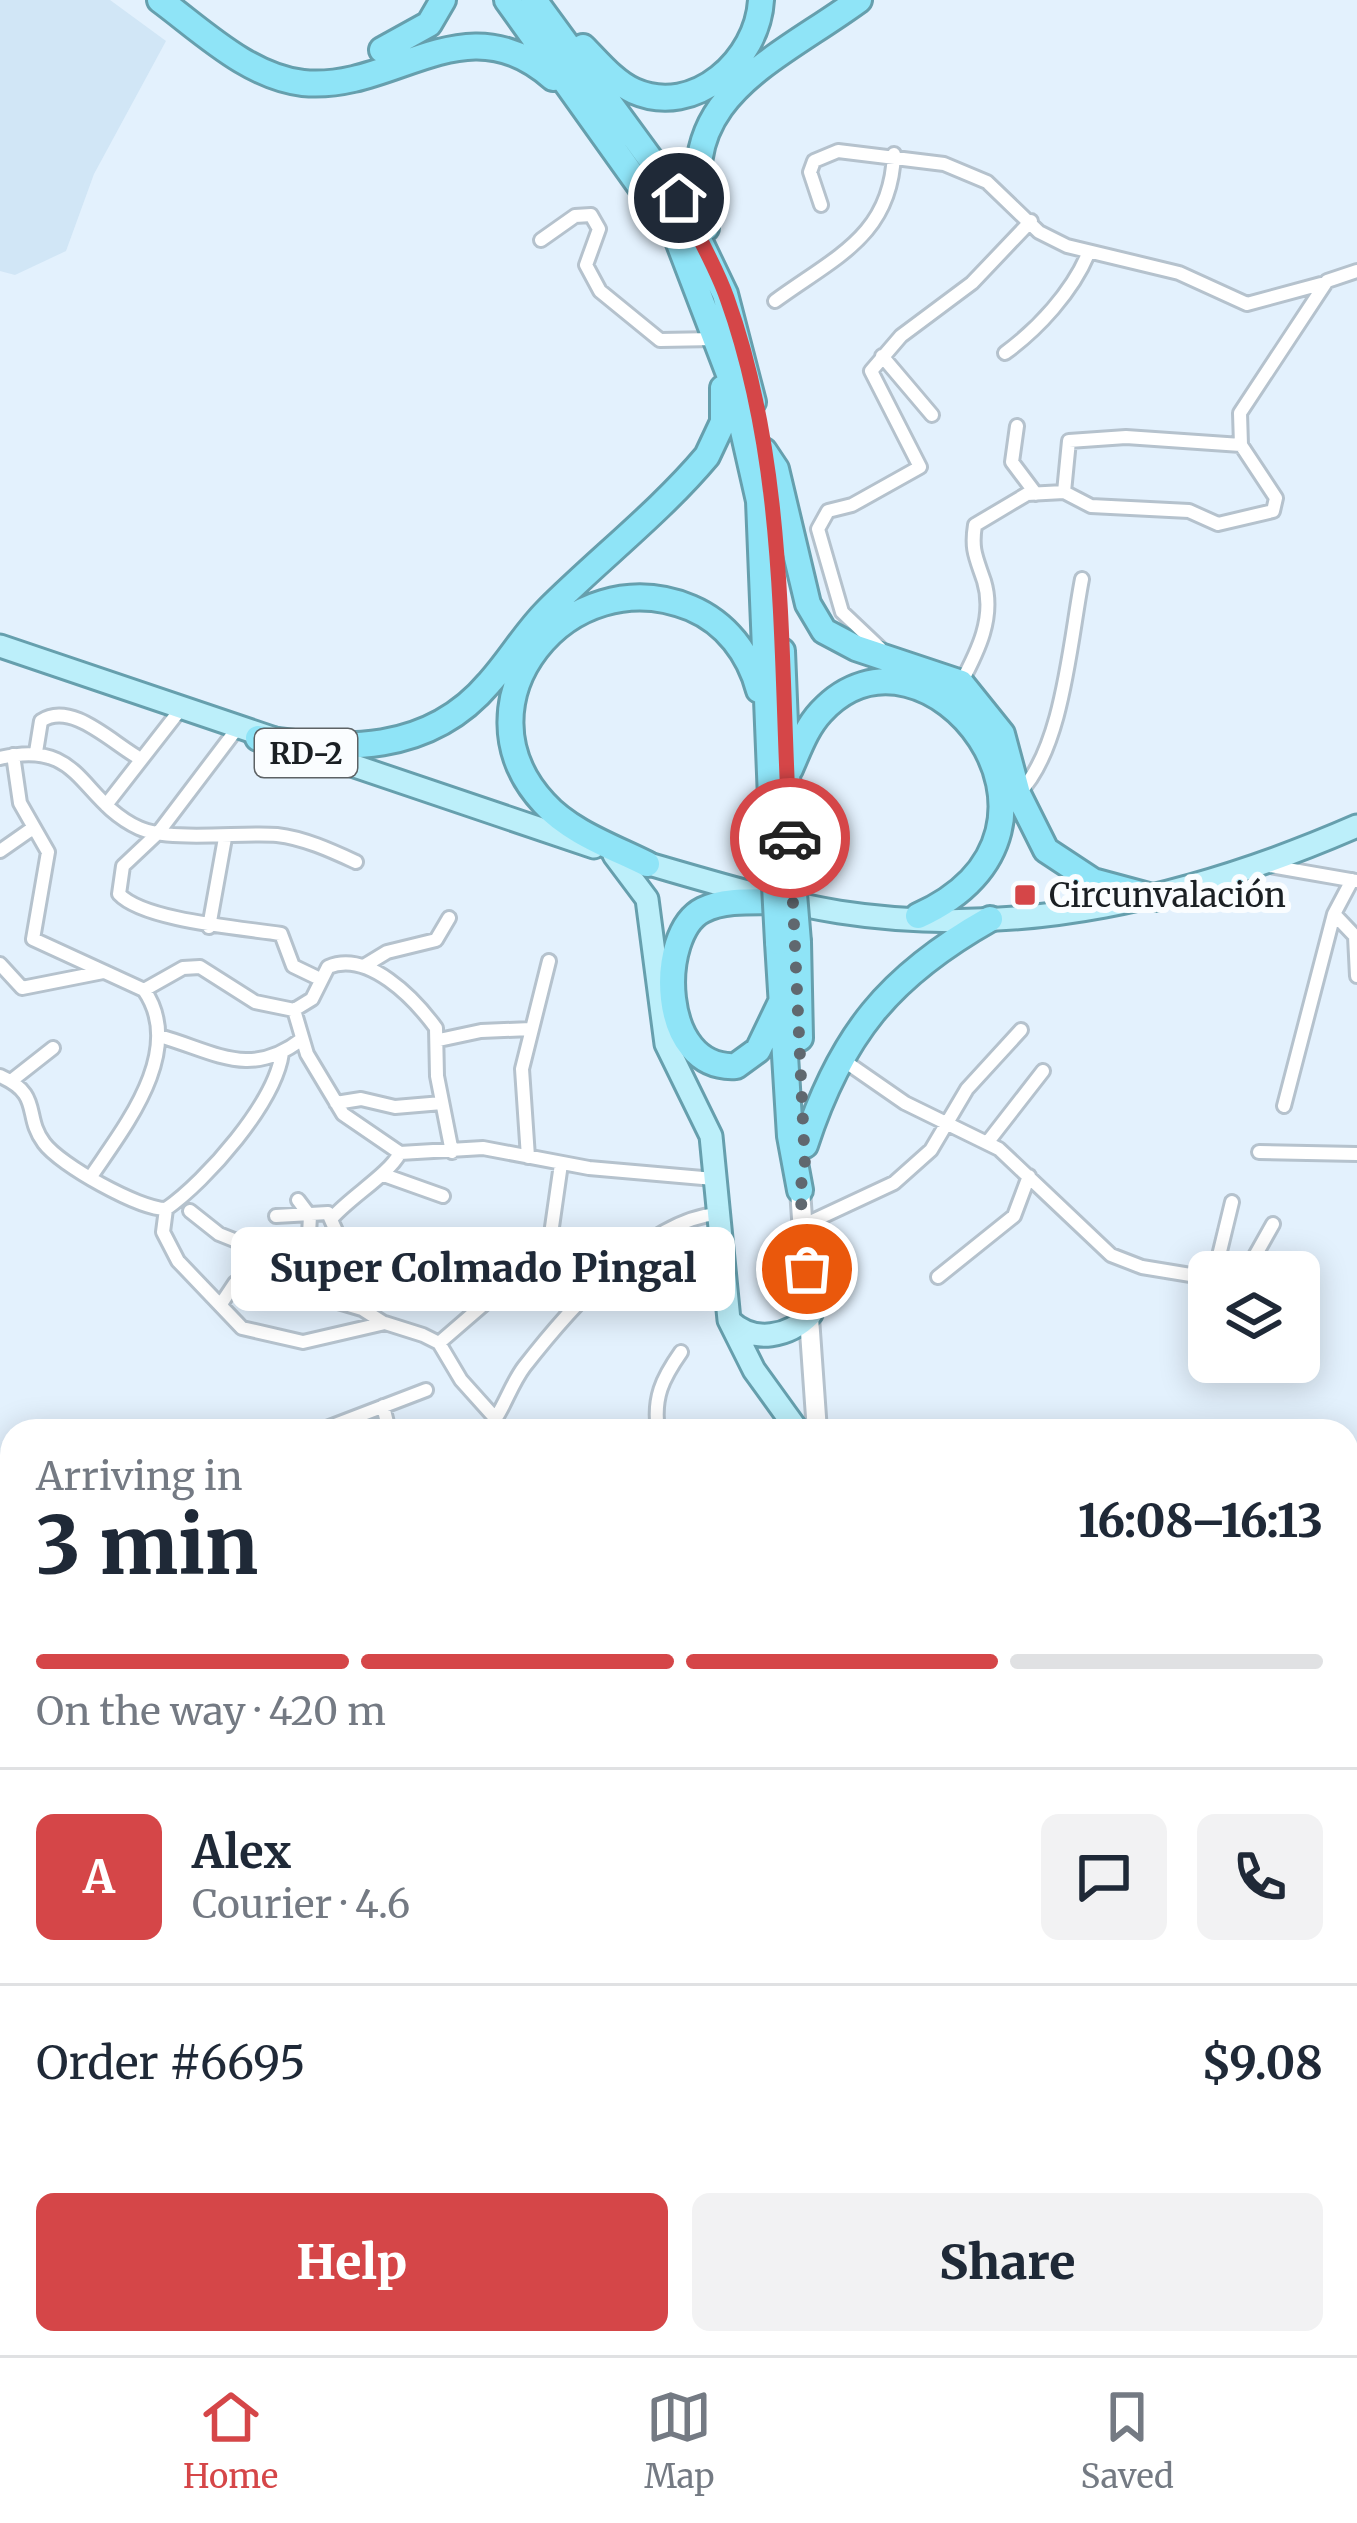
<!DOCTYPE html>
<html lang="en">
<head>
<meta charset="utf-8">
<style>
  :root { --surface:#fff; --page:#f2f2f3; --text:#1f2937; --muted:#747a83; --line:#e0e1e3; --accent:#d54648 }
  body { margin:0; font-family:Merriweather,serif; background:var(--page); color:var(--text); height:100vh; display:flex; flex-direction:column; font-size:45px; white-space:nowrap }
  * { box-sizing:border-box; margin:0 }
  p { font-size:39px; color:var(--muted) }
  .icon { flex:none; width:66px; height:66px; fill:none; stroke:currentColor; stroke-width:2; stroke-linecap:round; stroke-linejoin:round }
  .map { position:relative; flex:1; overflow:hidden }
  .side { position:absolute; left:0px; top:1419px; width:1359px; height:936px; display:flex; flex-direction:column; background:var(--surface); border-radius:36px 36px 0 0; box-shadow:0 6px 30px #0003 }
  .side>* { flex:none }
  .fabs { position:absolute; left:1188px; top:1251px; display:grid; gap:24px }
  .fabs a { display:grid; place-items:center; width:132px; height:132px; border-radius:18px; background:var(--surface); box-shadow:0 6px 30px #0003; font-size:60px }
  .pin { position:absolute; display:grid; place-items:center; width:102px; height:102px; color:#fff; margin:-51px; border:6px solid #fff; border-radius:50%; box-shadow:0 3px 12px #0007 }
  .courier { position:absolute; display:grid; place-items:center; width:120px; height:120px; margin:-60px; border:9px solid #d54648; border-radius:50%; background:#fff; color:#222; box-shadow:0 3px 15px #0007 }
  .bubble { position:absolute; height:84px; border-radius:18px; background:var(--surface); box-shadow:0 6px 30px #0003; font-size:39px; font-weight:800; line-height:84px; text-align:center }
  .summary em { font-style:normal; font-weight:800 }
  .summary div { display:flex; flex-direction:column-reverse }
  .summary { display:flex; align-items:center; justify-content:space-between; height:204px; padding:0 36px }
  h1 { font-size:78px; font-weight:800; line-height:90px }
  .bar { display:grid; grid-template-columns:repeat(4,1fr); gap:18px 12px; align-content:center; height:144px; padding:0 36px }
  .bar i { height:15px; border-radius:9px; background:var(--line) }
  .bar .on { background:var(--accent) }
  .bar p { grid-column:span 4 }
  .line { display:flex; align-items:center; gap:30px; padding:0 36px; border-top:3px solid var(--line) }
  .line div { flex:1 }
  .round { display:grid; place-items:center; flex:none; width:126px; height:126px; border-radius:18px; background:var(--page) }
  .action { display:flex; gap:24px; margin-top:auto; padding:24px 36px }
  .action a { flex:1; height:138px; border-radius:18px; background:var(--accent); color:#fff; font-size:48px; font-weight:800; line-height:138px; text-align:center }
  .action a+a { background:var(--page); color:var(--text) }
  .tabs { display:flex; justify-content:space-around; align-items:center; height:168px; border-top:3px solid var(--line); background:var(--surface); font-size:33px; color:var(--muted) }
  .tabs a { display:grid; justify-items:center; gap:6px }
  .tabs .on { color:var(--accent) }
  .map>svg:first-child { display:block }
</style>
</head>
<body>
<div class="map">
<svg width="1357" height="2355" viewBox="0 0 1357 2355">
  <rect width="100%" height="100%" fill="#e3f1fd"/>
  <!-- built -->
  <path fill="#d1e6f6" d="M0,0H110L166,41L94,174L66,251L15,275L0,271Z"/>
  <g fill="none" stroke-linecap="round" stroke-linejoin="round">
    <defs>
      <path id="street" d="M821,205L810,172L814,161L838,151L944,164L987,182L1039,232L1067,246L1179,273L1247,304L1321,284
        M541,240L575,216L591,215L599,229L586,265L600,291L660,340L715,339
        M775,301C835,257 891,236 894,154
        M1005,353C1038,329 1072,292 1088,254
        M882,356L932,415
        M1017,426L1012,462L1036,494
        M1241,445L1126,437L1069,441L1064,492L1091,506L1189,511L1218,524L1273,511L1276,498L1241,445L1240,413L1327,281L1357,271
        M880,648L842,612L818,529L828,511L852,505L920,467L871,371L901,336L972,283L1031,221
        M961,683C978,651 995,617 984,581C976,557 971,550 975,525L1027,494L1064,492
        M236,730L158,833L123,866L119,894C144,921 244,928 281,934L293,966L320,979
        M36,752L41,721C72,700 114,745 141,759
        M13,755L20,803L48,852L33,939L144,990C186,1050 125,1126 92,1175
        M0,758C82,738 79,800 139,828C170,842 242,832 277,835C304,838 332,851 356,862
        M1019,793C1063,748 1070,641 1082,579
        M106,805L180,710
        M0,851L33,828
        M1270,866L1356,881
        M1334,914L1355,936L1357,976
        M209,927L225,838
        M0,964L22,988L103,972
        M364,966L387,952L436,940L449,918
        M144,990L183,968L200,967L255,1002L294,1010L312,999L328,967C368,950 414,998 436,1028L437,1076L452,1152
        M294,1010L307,1054L343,1114L400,1153L483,1148L589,1168L714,1179
        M159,1036C214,1051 249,1080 302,1039
        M439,1040L481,1031L531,1029
        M843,1060L905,1103L999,1149L1111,1255L1142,1267L1209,1278
        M0,1076C43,1095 23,1115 44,1143C60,1165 139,1209 166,1209C207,1180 275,1103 282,1053
        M11,1081L53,1048
        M336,1103L361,1099L395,1107L442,1103
        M1284,1106L1334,914L1352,880
        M987,1143L1043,1071
        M1259,1152L1357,1154
        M528,1157L522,1069L549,961
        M384,1175L443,1196
        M298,1200L310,1216L306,1290
        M166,1209L163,1232L178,1261L242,1328L303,1342L385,1323L423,1335L439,1343L461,1380L496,1419
        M190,1211L219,1234L259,1250L284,1286L362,1309L384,1323
        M276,1216L328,1213L344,1249L378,1263
        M333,1217C353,1195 388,1175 400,1153
        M804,1225L894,1183L931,1150L967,1089L1021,1030
        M1215,1272L1232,1202
        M1246,1272L1273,1224
        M938,1277L1014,1216L1029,1176
        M221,1304L235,1283L276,1279
        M439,1343L542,1254L551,1234L561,1164
        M383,1406L389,1431
        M319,1431L426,1390
        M486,1431C503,1413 509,1387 524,1367C566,1313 646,1220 717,1214
        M658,1431C653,1398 662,1379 681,1352
        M0,1509L12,1518
        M0,1631L12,1606
        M1347,1777L1357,1770
        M0,1852L12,1864
        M1347,1893L1357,1905
        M0,1943L12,1938
        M1347,1995L1357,2000
        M0,2009L12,2013
        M1347,2074L1357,2077
        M0,2087L12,2088
        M1347,2153L1357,2157
        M0,2220L12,2223
        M0,2289L12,2290
        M1347,2316L1357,2301
        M198,2343L205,2355
        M289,2343L299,2355
        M746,2343L754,2355
        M0,2346L9,2355
        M50,2355L57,2343
        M370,2355L381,2343
        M797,2355L809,2343
        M1149,2355L1157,2343
        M1232,2355L1241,2343
        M1322,2355L1329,2343"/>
      <path id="secondary" d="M800,1190L817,1431
        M1347,2231L1357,2235
        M882,2343L883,2355"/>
      <path id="primary" d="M0,646L594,847
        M614,855L647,899L666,1044L711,1136L729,1320L754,1370L798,1431
        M635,860C702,879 771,901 839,912C1018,940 1194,897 1357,826
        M730,1321C754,1344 789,1337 811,1314"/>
      <path id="highway" d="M160,0C202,31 249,77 303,83C395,92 465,0 553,78
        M507,0L677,238L732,382L759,501L773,848
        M534,0L679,198L725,294L753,402
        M583,47C598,62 614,82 634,91C695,118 758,59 761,0
        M382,50L429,24L443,0
        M706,228C669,99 771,64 859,0
        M764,451L776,469L808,604L824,631L856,648L961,683L1002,734L1018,794L1046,850L1093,881L1156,898
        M782,651L790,846
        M258,738C342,752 429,754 489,683C510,660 525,633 547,611C599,559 660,512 707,456L723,422V388
        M790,769C799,749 806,728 821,712C925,599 1110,829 918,916
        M647,864C613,847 570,832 544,803C451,703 568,557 691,608C726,623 749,653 759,690
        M778,942L790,1136L800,1190
        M798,942L800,1038
        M782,1000L758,1050L736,1066C658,1071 657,933 703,910C726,898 760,902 786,901
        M805,1145C841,1035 889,976 990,919"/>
    </defs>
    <!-- street casing -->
    <use href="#street" stroke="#b5c2cd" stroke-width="18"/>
    <!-- secondary casing -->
    <use href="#secondary" stroke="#b5c2cd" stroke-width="24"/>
    <!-- primary casing -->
    <use href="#primary" stroke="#669fad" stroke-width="27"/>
    <!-- highway casing -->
    <use href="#highway" stroke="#669fad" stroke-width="30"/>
    <!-- street -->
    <use href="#street" stroke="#fff" stroke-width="12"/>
    <!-- secondary -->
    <use href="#secondary" stroke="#fff" stroke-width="18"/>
    <!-- primary -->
    <use href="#primary" stroke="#bceffa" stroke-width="21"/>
    <!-- highway -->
    <use href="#highway" stroke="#8fe4f7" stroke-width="24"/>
    <defs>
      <path id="highway-bridge" d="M790,846L798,942
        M773,848L778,942"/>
    </defs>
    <!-- highway-bridge casing -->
    <use href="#highway-bridge" stroke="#669fad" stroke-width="30" stroke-linecap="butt"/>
    <!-- highway-bridge -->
    <use href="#highway-bridge" stroke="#8fe4f7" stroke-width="24"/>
  </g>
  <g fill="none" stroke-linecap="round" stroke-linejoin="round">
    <!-- done -->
    <path stroke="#60686f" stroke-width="12" stroke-dasharray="0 21.6" d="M790,838L805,1166L800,1190L807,1269"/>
    <!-- route -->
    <path stroke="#d54648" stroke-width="15" d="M679,198C695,231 715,264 727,298C789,471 779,658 790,838"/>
  </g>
  <!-- markers -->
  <rect fill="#d54648" stroke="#fafdff" stroke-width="4.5" x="1013" y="883" width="24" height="24" rx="6"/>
  <g text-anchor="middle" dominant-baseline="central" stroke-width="12" stroke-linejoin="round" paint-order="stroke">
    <!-- shield labels -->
    <rect fill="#fafdff" stroke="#5d6265" stroke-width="3" x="255" y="729" width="102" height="48" rx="9"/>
    <g font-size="30" font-weight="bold" fill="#1a1f23">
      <text x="306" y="753">RD-2</text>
    </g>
    <!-- poi labels -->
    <g font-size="33" fill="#1a1f23" stroke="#fafdff" text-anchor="start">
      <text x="1049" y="895">Circunvalación</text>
    </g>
  </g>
</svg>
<div class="fabs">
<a><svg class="icon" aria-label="layers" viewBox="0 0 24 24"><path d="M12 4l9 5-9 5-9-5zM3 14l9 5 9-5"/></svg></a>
</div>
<div class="pin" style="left:807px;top:1269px;background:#ea580c"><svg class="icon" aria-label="bag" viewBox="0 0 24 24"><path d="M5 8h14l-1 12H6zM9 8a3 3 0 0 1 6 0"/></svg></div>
<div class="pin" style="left:679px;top:198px;background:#1f2937"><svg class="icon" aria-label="home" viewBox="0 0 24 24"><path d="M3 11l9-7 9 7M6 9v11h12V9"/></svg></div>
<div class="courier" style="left:790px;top:838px"><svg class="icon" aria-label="car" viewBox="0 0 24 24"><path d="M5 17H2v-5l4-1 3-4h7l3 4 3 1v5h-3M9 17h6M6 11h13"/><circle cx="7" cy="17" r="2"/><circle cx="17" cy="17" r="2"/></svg></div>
<div class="bubble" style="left:231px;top:1227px;width:504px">Super Colmado Pingal</div>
<section class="side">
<div class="summary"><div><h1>3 min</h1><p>Arriving in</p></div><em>16:08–16:13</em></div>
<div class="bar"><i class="on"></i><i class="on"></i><i class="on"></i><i></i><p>On the way · 420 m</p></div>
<div class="line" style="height:216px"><b class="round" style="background:var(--accent);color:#fff">A</b><div><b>Alex</b><p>Courier · 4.6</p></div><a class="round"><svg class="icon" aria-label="chat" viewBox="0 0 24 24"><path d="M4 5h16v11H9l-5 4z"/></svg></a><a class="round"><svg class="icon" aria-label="phone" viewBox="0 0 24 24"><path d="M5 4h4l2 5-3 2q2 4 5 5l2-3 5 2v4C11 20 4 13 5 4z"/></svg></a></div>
<div class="line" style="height:156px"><div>Order #6695</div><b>$9.08</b></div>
<div class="action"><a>Help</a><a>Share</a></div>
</section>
</div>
<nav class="tabs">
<a class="on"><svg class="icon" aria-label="home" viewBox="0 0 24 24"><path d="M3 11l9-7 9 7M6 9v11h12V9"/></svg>Home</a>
<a><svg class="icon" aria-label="map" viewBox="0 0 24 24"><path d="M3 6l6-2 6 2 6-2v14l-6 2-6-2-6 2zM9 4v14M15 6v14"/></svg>Map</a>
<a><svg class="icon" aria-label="saved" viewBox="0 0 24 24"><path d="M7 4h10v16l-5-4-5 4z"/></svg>Saved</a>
</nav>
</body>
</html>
